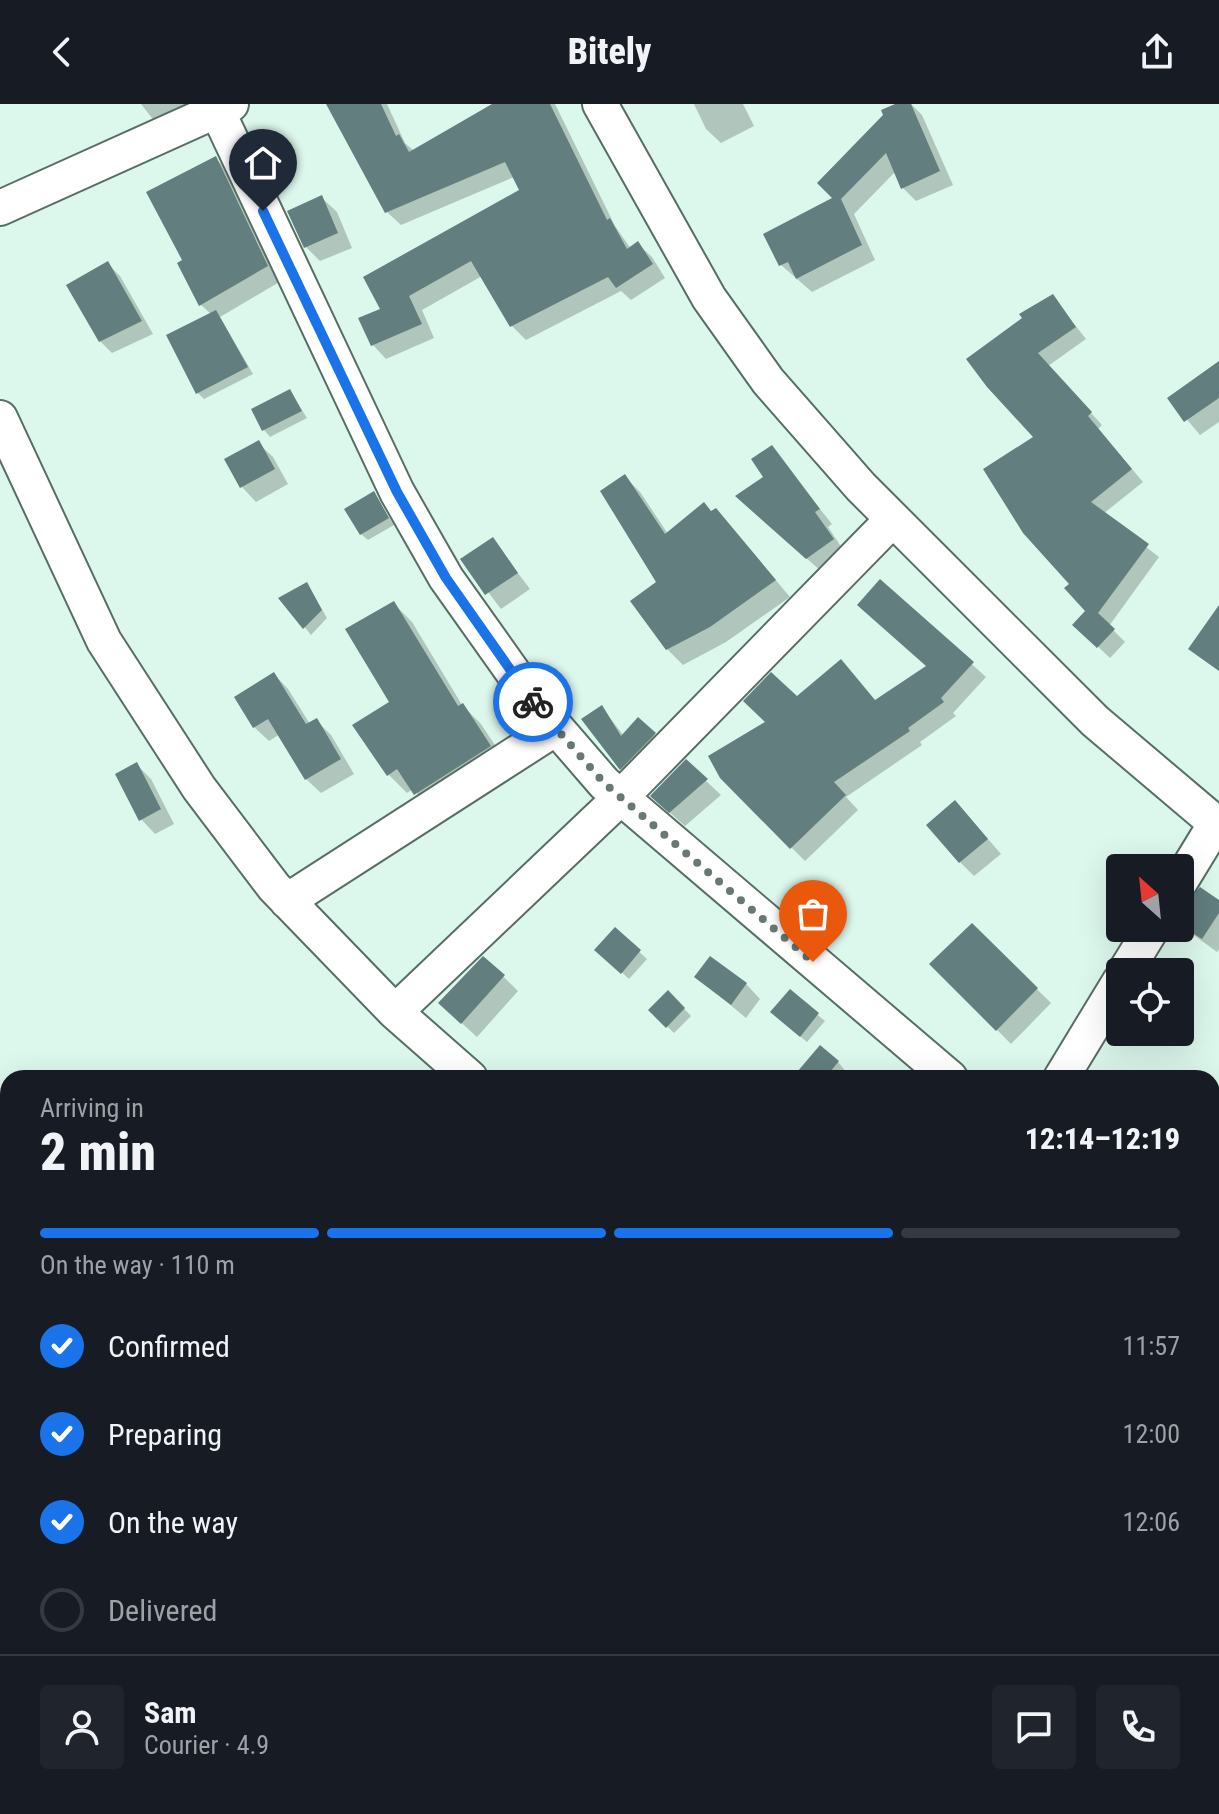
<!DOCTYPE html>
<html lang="en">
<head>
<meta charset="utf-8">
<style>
  :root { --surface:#171b24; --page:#20242c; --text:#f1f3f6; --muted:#9ea1a6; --line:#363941; --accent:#1a73e8 }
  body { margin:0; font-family:"Roboto Condensed",sans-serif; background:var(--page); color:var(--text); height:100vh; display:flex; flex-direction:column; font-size:30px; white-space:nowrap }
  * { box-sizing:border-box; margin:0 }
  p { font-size:26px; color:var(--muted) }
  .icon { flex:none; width:44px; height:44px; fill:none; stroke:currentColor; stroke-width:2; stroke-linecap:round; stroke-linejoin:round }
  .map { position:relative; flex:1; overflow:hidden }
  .sheet { position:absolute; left:0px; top:966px; width:1220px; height:744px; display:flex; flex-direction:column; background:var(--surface); border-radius:24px 24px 0 0; box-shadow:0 8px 32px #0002 }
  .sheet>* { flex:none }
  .needle { width:52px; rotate:333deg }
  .tools { position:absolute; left:1106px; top:750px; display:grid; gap:16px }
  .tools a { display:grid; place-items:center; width:88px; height:88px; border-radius:8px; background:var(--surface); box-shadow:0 8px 32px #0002; font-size:40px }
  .pin { position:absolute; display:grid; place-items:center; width:68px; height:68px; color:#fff; margin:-82px -34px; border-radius:50% 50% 50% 0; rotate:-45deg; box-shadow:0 0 8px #0007 }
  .pin .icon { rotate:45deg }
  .courier { position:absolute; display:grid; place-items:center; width:80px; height:80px; margin:-40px; border:6px solid #1a73e8; border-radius:50%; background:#fff; color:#222; box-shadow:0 2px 10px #0007 }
  .summary em { font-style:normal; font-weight:800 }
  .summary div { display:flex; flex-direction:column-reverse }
  .summary { display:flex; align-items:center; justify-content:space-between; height:136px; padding:0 40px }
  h1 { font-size:52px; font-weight:800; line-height:60px }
  .bar { display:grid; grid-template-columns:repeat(4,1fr); gap:12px 8px; align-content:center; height:96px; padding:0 40px }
  .bar i { height:10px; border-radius:6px; background:var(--line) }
  .bar .active { background:var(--accent) }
  .bar p { grid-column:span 4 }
  .line { display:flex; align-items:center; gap:20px; padding:0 40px; border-top:2px solid var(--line) }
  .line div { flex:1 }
  .round { display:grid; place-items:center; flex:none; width:84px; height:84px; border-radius:8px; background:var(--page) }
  ol { padding:0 40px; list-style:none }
  li { display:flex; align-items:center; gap:24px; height:88px }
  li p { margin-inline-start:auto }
  li .icon { padding:8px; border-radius:50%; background:var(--accent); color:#fff; stroke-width:4 }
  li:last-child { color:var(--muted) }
  li i { width:44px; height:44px; border:4px solid var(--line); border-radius:50% }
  header { display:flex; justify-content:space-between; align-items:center; height:104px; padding:0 40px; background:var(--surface); font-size:36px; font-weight:800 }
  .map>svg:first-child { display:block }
</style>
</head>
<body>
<header><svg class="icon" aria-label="back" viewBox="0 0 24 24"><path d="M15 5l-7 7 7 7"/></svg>Bitely<svg class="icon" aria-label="share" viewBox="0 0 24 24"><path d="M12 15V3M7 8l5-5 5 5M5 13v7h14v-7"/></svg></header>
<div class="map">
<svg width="1219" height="1710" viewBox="0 0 1219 1710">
  <rect width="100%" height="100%" fill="#dcf7ec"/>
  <!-- shadow -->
  <path fill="#0003" d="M141,0H207L159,23Z
    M328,0H387L405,39L414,47L495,0H555L615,122L631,145L638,140L652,153L665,174L631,196L621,187L526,236L512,222L482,172L422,206L434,234L386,255L373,241L383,206L521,87L514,73L401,121L387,108Z
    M694,0H743L754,22L721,39L706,25Z
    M900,0H911L922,11L953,81L916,97L902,83L896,67L854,110L875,156L812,188L781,161L835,94Z
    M216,55L231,69L281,177L220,213L253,270L204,295L197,288L211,210L201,201Z
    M322,94L337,108L352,144L320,157L306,143Z
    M108,160L120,172L153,230L112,249L100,237Z
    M1052,192L1086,235L1048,262L1102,321L1098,325L1143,378L1103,410L1159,453L1109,522L1125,538L1110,554L1075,521L1088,507L1072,480L1036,333L988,282Z
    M1219,275V318L1200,331L1169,294Z
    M290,287L307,314L270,333L264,326Z
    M258,339L273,353L288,380L256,398L242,383L227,356Z
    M771,344L832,420L828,423L846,450L822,468L752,406L766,374Z
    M624,372L640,388L668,430L713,409L731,423L790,493L726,538L683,561L667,545L659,478Z
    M374,390L394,421L368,436L361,430Z
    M492,435L530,485L501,505L463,455Z
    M881,478L986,573L953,609L956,612L920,638L922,641L846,693L858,706L805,757L721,673L768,619L797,595L876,598L928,563Z
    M307,480L327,514L311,531L281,494Z
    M393,499L412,518L462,601L481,620L508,661L434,708L413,685L407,689L388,670Z
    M274,570L288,585L310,620L316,616L331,631L354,670L321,689L306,675L280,630L269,637L254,623Z
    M602,604L624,632L653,629L665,641L633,676L621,665Z
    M686,658L721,691L685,722L667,706Z
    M137,661L151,675L174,720L155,730L141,715Z
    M969,713L1001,750L974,772L960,758Z
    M1219,798V845L1217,848L1180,821V808Z
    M972,821L1051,899L1011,940L932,860Z
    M615,826L647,855L629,875L604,852Z
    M484,854L518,887L477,933L455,913Z
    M697,873L746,880L760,895L746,914Z
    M668,888L691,912L674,929L650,906Z
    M790,888L825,917L807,938L779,915Z
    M838,958L851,974H795Z
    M1219,1082V1145L1212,1142V1096Z
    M1216,1397L1219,1398V1434L1212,1427Z
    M1212,1515L1219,1518V1628L1212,1626Z"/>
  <!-- building -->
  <path fill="#627e7e" d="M326,0H381L396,32L399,30L409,48L492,0H550L607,116L610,114L627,145L638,137L653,160L616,184L608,173L510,223L471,157L409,192L422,220L371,242L358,214L380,205L363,173L519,86L505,58L385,109Z
    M895,0H911L940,67L901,85L886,49L841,95L862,141L796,175L788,158L779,162L763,130L832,94L817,79L883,11L881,6Z
    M216,52L268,162L199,202L177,159L182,156L146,88Z
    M322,91L338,129L304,144L287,107Z
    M108,157L142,217L99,238L66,181Z
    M1053,190L1076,223L1038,249L1092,308L1088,312L1132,365L1091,398L1149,440L1098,509L1115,525L1097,544L1072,521L1085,507L1064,484L1069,480L1023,429L983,365L1033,333L987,283L966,255L1022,214L1019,210Z
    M216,206L248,263L196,290L166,231Z
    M1219,257V294L1184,318L1167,294Z
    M290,285L302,307L262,327L251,305Z
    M259,336L275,365L240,384L224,355Z
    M772,341L820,405L815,408L834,435L806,455L735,392L763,373L751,355Z
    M625,370L665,430L704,398L711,407L716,404L776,476L710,523L666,546L630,497L656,478L600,387Z
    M374,387L389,414L360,431L344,405Z
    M493,433L518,469L485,491L460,455Z
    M880,475L974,558L941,594L944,598L908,624L910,627L834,678L846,691L790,745L720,674L708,652L765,618L743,597L771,568L797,592L841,555L875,596L926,562L857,501Z
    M307,478L322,506L303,525L278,494Z
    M394,497L458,602L463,599L491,642L414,691L397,665L387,672L352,621L389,598L345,525Z
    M1219,501V567L1188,545Z
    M274,568L306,620L317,614L341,655L305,676L268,615L253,624L234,593Z
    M602,601L621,632L638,613L656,629L620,666L581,615Z
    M686,655L708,675L669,709L650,692Z
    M137,658L161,705L139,717L115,670Z
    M955,696L988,735L959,759L926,721Z
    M1200,783L1219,796V809L1202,835L1180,821V804Z
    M972,819L1038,884L996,927L929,860Z
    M615,823L641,846L621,870L594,846Z
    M483,852L505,871L461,920L438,899Z
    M710,852L747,879L731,901L694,873Z
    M790,885L819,909L800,933L770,908Z
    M668,886L685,904L666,924L648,906Z
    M820,941L839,957L825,974H792Z"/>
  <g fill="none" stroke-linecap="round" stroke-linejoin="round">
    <defs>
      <path id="minor" d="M214,0L397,388L446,474L534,598L604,679L950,974
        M600,0L709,194L768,277L861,383L1095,617L1219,722
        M0,104L231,0
        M0,314L104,537L199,684L274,783L395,908L470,974
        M1180,778L1216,719
        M287,797L556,624
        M1125,868L1152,824
        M395,908L620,694L893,415
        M1061,974L1120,877
        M1212,1154L1219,1158"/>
    </defs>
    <!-- minor casing -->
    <use href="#minor" stroke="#566e64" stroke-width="38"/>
    <!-- minor -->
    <use href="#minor" stroke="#fff" stroke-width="34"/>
  </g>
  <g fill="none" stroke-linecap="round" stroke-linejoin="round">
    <!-- done -->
    <path stroke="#697972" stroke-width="8" stroke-dasharray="0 14.4" d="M533,598L604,679L813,858"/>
    <!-- route -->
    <path stroke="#1a73e8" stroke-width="10" d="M263,107L397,388L446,474L533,598"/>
  </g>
</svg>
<div class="tools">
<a><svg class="needle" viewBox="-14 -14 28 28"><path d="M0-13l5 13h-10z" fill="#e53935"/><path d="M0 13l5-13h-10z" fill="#9ea1a6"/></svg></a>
<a><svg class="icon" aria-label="locate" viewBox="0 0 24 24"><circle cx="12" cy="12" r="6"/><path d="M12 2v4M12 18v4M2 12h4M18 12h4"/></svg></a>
</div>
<div class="pin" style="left:813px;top:858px;background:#ea580c"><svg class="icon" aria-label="bag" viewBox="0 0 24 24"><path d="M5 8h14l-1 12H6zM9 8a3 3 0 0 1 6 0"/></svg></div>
<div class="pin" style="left:263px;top:107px;background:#1f2937"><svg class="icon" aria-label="home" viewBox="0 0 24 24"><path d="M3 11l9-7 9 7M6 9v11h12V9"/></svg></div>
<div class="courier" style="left:533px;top:598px"><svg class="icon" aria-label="bike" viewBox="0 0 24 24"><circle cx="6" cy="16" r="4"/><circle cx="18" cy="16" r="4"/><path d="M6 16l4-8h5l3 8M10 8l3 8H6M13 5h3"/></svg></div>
<section class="sheet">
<div class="summary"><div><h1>2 min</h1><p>Arriving in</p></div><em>12:14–12:19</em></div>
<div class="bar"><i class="active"></i><i class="active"></i><i class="active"></i><i></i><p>On the way · 110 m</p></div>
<ol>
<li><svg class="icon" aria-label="check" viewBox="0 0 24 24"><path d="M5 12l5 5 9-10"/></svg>Confirmed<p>11:57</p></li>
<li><svg class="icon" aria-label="check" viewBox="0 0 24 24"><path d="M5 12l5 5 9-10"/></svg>Preparing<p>12:00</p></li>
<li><svg class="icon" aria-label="check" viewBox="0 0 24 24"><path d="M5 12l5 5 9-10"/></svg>On the way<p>12:06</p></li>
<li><i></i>Delivered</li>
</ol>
<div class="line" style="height:144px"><a class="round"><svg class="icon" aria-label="person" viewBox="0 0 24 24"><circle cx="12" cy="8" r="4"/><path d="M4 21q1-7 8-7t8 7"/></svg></a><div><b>Sam</b><p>Courier · 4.9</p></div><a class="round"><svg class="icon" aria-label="chat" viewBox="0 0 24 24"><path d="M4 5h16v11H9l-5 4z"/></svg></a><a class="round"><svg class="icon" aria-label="phone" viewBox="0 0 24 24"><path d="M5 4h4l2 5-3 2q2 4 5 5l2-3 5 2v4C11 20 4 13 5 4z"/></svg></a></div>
</section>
</div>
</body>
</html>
